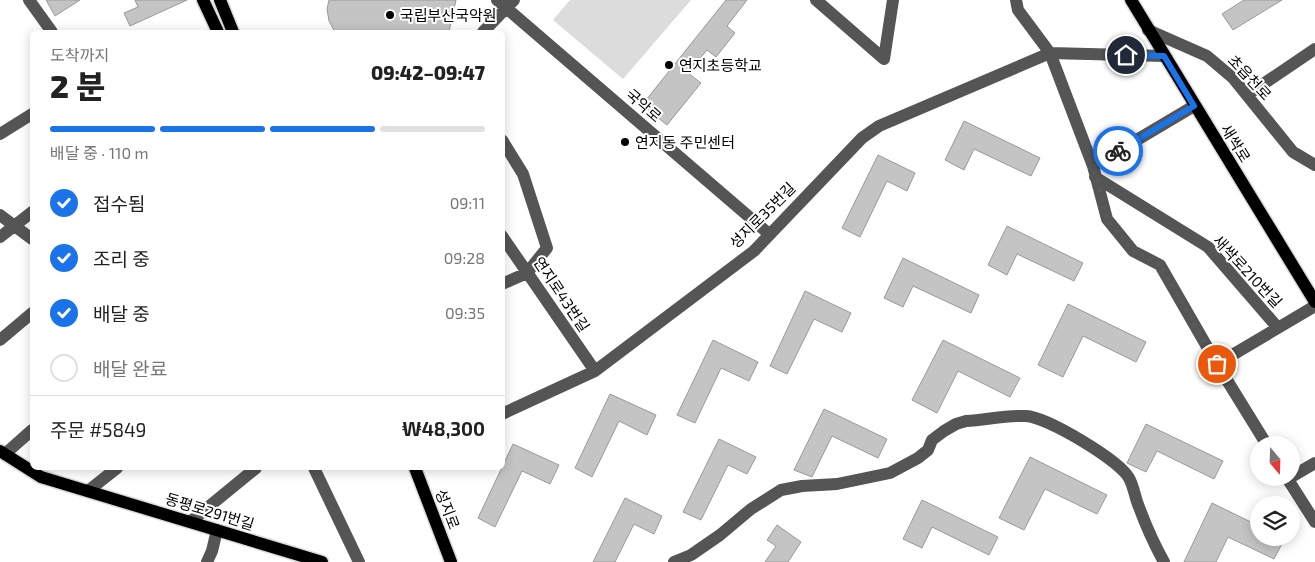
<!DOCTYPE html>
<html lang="ko">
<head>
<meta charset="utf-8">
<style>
  :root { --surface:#fff; --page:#f2f2f2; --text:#222; --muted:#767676; --line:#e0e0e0; --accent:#1a73e8 }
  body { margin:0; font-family:"Exo 2","Noto Sans KR",sans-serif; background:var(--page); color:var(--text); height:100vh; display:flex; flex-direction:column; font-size:19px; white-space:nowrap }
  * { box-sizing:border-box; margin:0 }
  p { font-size:16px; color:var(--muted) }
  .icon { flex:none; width:28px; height:28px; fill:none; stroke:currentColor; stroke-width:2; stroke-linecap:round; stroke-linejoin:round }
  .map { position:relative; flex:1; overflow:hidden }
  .details { position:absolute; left:30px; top:30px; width:475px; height:440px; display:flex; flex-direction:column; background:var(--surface); border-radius:8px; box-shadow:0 2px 12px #0003 }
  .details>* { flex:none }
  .needle { width:32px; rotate:161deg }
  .controls { position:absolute; left:1250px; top:436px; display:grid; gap:10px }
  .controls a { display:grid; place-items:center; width:50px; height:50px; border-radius:50%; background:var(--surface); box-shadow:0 2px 12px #0003; font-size:25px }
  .pin { position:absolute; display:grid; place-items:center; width:42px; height:42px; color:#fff; margin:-21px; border:2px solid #fff; border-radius:50%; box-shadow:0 1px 5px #0007 }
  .courier { position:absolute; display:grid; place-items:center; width:50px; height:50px; margin:-25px; border:4px solid #1a73e8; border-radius:50%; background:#fff; color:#222; box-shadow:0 1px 6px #0007 }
  .summary em { font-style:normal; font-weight:800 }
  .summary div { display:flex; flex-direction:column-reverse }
  .summary { display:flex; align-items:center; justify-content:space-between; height:85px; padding:0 20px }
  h1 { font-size:32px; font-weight:800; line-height:38px }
  .bar { display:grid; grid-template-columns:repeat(4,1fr); gap:8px 5px; align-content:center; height:60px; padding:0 20px }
  .bar i { height:6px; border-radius:4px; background:var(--line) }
  .bar .current { background:var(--accent) }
  .bar p { grid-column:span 4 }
  .line { display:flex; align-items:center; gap:12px; padding:0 20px; border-top:1px solid var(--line) }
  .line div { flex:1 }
  ol { padding:0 20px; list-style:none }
  li { display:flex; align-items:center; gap:15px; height:55px }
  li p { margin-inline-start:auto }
  li .icon { padding:5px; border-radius:50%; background:var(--accent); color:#fff; stroke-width:4 }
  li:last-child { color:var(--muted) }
  li i { width:28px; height:28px; border:2px solid var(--line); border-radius:50% }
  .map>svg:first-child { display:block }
</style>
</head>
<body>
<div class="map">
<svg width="1315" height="562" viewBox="0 0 1315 562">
  <rect width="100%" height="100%" fill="#fff"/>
  <!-- green -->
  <path fill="#dcdcdc" d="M570,0H691L623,79L553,20Z"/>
  <!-- building -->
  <path fill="#c4c4c4" stroke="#999" d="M46,0H80L55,16Z
    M135,0H187L130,26L124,13L138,7Z
    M329,0H456L449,32H335L329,21L327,9Z
    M726,0H747L727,26L735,33L716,57L707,50L688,73L701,83L667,125L642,105Z
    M1244,0H1282L1233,30L1222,14Z
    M964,121L1040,158L1031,176L974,149L964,170L945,160Z
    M878,155L915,173L907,191L887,181L860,237L842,228Z
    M1007,226L1083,263L1074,281L1017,254L1007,275L988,265Z
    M903,258L979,295L971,313L913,286L903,307L884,298Z
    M805,291L851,313L842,332L814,319L787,374L770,366Z
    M1068,304L1146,342L1136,362L1083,336L1063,377L1038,365Z
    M713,340L758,362L749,381L721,368L695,423L677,415Z
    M943,340L1020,378L1010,397L958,371L937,413L912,400Z
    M610,394L656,415L647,435L619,421L592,477L575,468Z
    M824,409L887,439L878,458L832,436L812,477L794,470Z
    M1146,424L1223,461L1214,479L1157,451L1146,472L1127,463Z
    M719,439L756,457L747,474L728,465L701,520L683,512Z
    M513,444L559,465L550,484L522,471L495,527L478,518Z
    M1030,457L1107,495L1097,514L1045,489L1024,530L999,518Z
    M625,498L662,516L654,534L634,524L615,562H593Z
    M922,500L998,537L989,555L932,527L922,548L903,539Z
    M1212,503L1259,526V538H1285L1274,559L1228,537L1216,562H1184Z
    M777,525L801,542L788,562H765L776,546L767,540Z"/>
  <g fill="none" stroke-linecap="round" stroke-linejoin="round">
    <defs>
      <path id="major" d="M203,0L218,32
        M220,0L233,32
        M1131,0L1315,302
        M0,451L41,477L322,562
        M415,468L451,562"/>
    </defs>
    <!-- major casing -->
    <use href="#major" stroke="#dbdbdb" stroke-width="15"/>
    <!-- minor -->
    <path stroke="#555" stroke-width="12" d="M29,0L52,32
      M497,0L769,234
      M816,0L884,59
      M1016,0L1018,10L1050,53L1093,166L1107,219L1133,251L1160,265L1217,364L1267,445
      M1148,30L1207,56L1233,78L1293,152L1315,165
      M483,32L514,0
      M884,59L893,0
      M1247,95L1315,49
      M0,134L32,114
      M502,140L523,174L547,248L527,273L502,284
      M1093,166L1194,106
      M1095,177L1208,247L1278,328
      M0,215L32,239
      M502,236L595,371
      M0,237L32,212
      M0,340L32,313
      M1217,364L1315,306
      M502,414L595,371L754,251L862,138L879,126L1050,53L1164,56
      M5,454L32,430
      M314,468L359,562
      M1291,477L1315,463
      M1287,478L1315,522
      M88,491L117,468
      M190,522L256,468
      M207,562L212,551L217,530
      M674,562L691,555L720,535L751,509L781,490L802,486L837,484L890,473L918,458L928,450L932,440L944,431L956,424L966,421C986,420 1006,415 1026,416C1047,417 1119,460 1129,478C1134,487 1135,498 1139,507C1146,526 1154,544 1164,562"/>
    <!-- major -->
    <use href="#major" stroke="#000" stroke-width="12"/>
  </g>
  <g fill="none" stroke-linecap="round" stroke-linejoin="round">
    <!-- done -->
    <path stroke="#595959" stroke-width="5" stroke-dasharray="0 9" d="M1118,151L1093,166L1107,219L1133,251L1160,265L1217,364"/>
    <!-- route -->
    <path stroke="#1a73e8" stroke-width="6" d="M1118,151L1194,106L1164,56L1126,55"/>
  </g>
  <!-- markers -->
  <g fill="#000" stroke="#fff" stroke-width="2">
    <circle cx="390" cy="15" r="5"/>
    <circle cx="669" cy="65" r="5"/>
    <circle cx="625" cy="142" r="5"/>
  </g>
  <g text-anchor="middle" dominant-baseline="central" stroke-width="4" stroke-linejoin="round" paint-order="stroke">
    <!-- poi labels -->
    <g font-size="15" fill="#000" stroke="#fff" text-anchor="start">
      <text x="400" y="15">국립부산국악원</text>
      <text x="679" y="65">연지초등학교</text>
      <text x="635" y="142">연지동 주민센터</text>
    </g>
    <!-- street labels -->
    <g font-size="15" fill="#000" stroke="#fff">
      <text transform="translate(1250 77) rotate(47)">초읍천로</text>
      <text transform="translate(644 105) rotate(41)">국악로</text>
      <text transform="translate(1236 143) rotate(58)">새싹로</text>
      <text transform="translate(762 215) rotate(-45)">성지로35번길</text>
      <text transform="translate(1248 271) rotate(47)">새싹로210번길</text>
      <text transform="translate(562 294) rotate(56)">연지로43번길</text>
      <text transform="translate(448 509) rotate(69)">성지로</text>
      <text transform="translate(210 511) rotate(17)">동평로291번길</text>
    </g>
  </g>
</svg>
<div class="controls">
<a><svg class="needle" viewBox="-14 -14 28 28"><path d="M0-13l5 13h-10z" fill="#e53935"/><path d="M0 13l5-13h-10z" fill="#767676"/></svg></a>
<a><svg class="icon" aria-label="layers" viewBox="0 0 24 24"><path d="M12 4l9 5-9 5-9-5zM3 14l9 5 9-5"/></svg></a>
</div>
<div class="pin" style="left:1217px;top:364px;background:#ea580c"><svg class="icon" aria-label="bag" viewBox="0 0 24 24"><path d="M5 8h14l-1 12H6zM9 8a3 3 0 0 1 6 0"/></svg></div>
<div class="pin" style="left:1126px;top:55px;background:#1f2937"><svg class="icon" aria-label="home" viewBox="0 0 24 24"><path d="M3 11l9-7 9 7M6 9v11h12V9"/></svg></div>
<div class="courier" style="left:1118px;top:151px"><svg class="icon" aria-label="bike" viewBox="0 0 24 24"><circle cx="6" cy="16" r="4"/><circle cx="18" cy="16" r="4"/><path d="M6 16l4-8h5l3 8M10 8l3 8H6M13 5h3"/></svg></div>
<section class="details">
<div class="summary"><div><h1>2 분</h1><p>도착까지</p></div><em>09:42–09:47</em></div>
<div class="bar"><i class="current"></i><i class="current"></i><i class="current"></i><i></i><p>배달 중 · 110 m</p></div>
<ol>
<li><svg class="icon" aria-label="check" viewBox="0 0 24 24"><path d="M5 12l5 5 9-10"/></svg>접수됨<p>09:11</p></li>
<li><svg class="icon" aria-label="check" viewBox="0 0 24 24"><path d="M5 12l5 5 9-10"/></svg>조리 중<p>09:28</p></li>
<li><svg class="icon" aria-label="check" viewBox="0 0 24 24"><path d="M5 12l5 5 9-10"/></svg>배달 중<p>09:35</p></li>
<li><i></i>배달 완료</li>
</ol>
<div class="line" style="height:65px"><div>주문 #5849</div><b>₩48,300</b></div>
</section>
</div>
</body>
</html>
